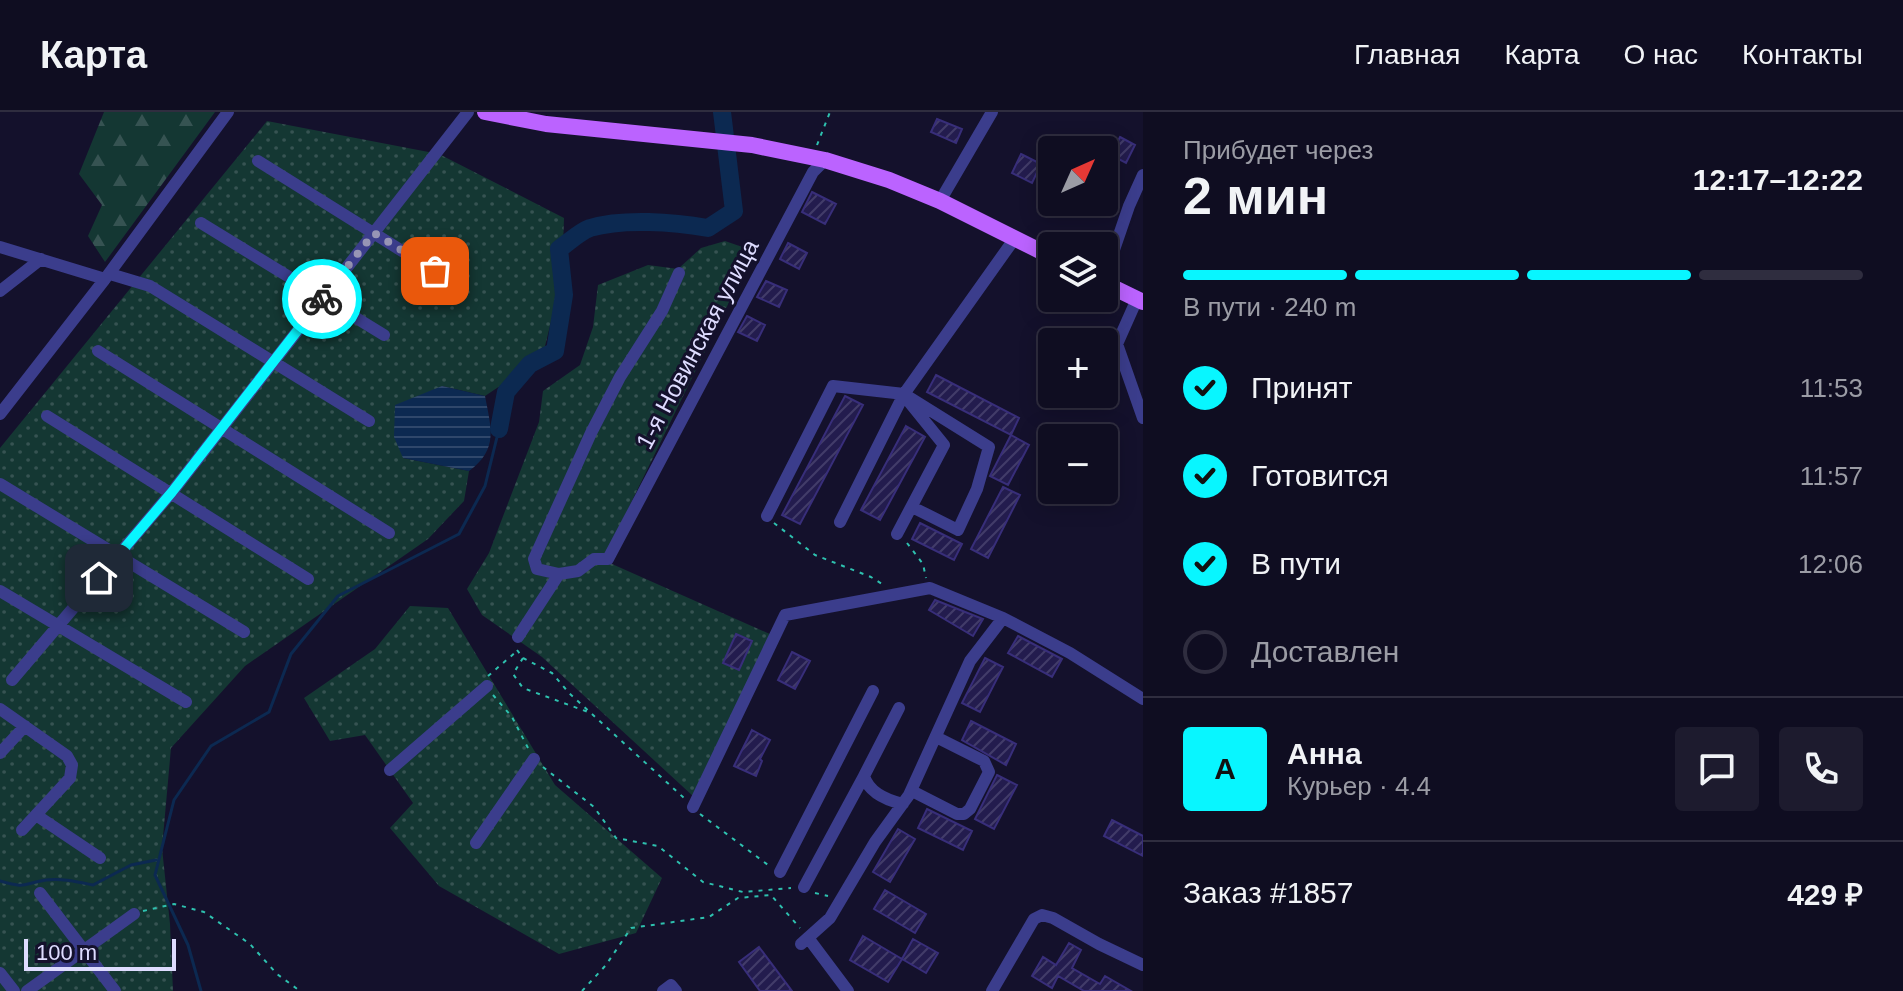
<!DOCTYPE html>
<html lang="ru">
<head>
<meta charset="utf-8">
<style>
  :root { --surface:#0f0d21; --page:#1d1b2e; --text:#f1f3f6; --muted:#9b9ca5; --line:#2f2d3f; --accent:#08f6ff }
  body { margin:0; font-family:Helvetica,sans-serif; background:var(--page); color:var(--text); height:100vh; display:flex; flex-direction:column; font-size:30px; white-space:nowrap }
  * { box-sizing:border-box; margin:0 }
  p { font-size:26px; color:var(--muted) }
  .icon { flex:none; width:44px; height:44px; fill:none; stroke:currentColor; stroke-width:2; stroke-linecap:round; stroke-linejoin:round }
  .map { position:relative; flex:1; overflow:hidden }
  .side { display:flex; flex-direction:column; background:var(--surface); width:760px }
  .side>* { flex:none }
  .needle { width:52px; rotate:45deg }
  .buttons { position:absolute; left:1038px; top:24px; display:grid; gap:16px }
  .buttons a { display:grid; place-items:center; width:80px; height:80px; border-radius:8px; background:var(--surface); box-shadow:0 4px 20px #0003,0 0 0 2px var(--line); font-size:40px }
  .scale { position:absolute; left:24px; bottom:20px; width:152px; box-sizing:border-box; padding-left:8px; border:4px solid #dedcff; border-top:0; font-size:22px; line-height:28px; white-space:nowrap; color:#dedcff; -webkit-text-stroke:6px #14112c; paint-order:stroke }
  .pin { position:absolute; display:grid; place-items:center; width:68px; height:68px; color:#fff; margin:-34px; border-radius:16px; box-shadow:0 4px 12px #0006 }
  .courier { position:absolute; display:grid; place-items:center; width:80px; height:80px; margin:-40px; border:6px solid #08f6ff; border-radius:50%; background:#fff; color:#222; box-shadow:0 2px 10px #0007 }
  .headline em { font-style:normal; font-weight:700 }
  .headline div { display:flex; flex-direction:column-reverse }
  .headline { display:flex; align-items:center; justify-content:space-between; height:136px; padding:0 40px }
  h1 { font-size:52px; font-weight:700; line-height:60px }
  .bar { display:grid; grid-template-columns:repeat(4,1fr); gap:12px 8px; align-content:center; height:96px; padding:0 40px }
  .bar i { height:10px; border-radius:6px; background:var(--line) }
  .bar .active { background:var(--accent) }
  .bar p { grid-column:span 4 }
  .line { display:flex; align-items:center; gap:20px; padding:0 40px; border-top:2px solid var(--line) }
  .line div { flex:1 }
  .round { display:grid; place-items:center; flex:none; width:84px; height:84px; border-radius:8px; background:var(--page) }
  ol { padding:0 40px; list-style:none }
  li { display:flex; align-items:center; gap:24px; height:88px }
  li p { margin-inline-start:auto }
  li .icon { padding:8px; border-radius:50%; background:var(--accent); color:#111; stroke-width:4 }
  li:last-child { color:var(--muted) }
  li i { width:44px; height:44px; border:4px solid var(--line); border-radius:50% }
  header { display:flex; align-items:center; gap:48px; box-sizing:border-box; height:112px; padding:0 40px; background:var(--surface); border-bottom:2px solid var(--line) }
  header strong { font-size:38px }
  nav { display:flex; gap:44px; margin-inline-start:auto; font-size:28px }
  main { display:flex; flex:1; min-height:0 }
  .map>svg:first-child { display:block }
</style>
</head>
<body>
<header>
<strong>Карта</strong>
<nav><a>Главная</a><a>Карта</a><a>О нас</a><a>Контакты</a></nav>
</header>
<main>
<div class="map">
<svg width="1143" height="879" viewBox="0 0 1143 879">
  <defs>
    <pattern id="grass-dots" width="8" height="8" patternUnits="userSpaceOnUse" patternTransform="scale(2)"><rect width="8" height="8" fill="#143733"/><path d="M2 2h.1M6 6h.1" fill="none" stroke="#365352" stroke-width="1.8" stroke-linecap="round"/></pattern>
    <pattern id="forest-firs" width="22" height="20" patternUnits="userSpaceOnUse" patternTransform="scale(2)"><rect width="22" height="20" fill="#143733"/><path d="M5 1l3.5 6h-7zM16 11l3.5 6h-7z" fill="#365352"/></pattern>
    <pattern id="water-rules" width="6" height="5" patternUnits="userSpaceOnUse" patternTransform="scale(2)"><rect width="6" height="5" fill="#0c2951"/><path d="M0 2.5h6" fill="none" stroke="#2f476b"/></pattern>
    <pattern id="building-hatch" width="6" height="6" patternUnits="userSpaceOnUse" patternTransform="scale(2)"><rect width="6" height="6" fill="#231c4e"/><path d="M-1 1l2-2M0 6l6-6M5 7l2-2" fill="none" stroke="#423c69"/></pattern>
  </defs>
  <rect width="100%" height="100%" fill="#14112c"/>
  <!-- grass -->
  <path fill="url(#grass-dots)" d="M267,9L439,42L564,106L562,166L542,246L485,284L442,274L403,346L469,359L464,389L428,427L245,554L171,636L162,736L170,812L173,879H0V336Z
    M725,129L754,139L603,448L772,523L694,685L542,545L482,503L467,477L489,441L539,310L543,279L580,253L593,215L598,173L648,153L678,157L701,136Z
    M410,494L448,496L555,673L662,766L636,821L559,842L439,774L390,716L413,691L365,623L330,629L304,586L375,537Z"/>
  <!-- forest -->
  <path fill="url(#forest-firs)" d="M104,0H215L105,150L88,124L102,93L79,62Z"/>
  <!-- water -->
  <path fill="url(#water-rules)" d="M442,274L485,284C491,316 499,337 469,359L403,346L394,325L395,293Z"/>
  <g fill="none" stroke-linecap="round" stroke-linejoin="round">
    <!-- stream -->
    <path stroke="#0c2951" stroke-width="3" d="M0,769C28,777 21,772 46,768C61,766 78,770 93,773L131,753L156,748
      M201,879L188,833L155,763L174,688L211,634L269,600L291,542L338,484L459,422L485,374L499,317"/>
    <!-- river -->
    <path stroke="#0c2951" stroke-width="18" d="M499,317L506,280L530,252L555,239L564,183L559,137C568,131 579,120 590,116C623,106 674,110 708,116L734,99L722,0"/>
  </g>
  <!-- building -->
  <path fill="url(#building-hatch)" stroke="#382e7a" stroke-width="2" d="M937,7L962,17L956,31L931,20Z
    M1120,25L1135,33L1126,51L1111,43Z
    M1021,42L1041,52L1032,71L1012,61Z
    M812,80L836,92L825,112L802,100Z
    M788,131L807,141L799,157L780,147Z
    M766,169L787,178L779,195L757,185Z
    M747,204L765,213L757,229L738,220Z
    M936,263L1019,306L1011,323L927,280Z
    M845,284L863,293L800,412L782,403Z
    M906,314L925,325L880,408L861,398Z
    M1011,323L1029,333L1008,373L990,364Z
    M1003,375L1020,383L988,446L971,437Z
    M920,411L962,432L954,448L912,427Z
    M935,488L983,507L973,524L929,498Z
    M736,522L752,529L739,558L723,551Z
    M1018,524L1062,547L1052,565L1008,541Z
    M792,540L810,549L795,577L778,568Z
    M985,546L1003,555L980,600L962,591Z
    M971,609L1016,632L1006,653L962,628Z
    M752,618L770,628L760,647L762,649L756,664L734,654Z
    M997,663L1017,673L994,717L975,707Z
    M927,697L972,719L963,738L918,716Z
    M1112,708L1143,724V744L1104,724Z
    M898,717L915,727L890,770L873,760Z
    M885,778L926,802L915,821L874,797Z
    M863,824L902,847L888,870L850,848Z
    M913,827L938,841L926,861L902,847Z
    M1069,831L1081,838L1072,856L1100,872L1105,864L1131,879H1084L1058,864L1052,876L1032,864L1043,845L1056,853Z
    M759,835L792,879H760L739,850Z"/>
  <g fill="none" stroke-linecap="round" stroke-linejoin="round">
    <!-- path -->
    <path stroke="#2ec1af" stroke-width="2" stroke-dasharray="4 6" stroke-linecap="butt" d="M817,33L830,0
      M774,411L815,443L871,465L882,472
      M907,431L923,452L926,466
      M517,538L523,546L552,561L569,581L684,686
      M523,546L513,562L523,576L588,600
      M488,564L517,539
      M493,583L512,605L529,638
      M543,655L594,695L616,726L658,734L703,770L743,780L791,776
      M700,702L772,756
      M815,781L828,784
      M143,799L174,792L204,800L250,832L277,862L300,879
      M582,879L606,853L631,816L709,805L738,786L771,783L800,816"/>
    <!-- minor -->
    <path stroke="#3b3d8c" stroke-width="12" d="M258,49L455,172
      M940,89L992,0
      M201,111L384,223
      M0,135L105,167
      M110,162L150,174L369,309
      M1104,167L1129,94L1143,63
      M0,179L41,147
      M1137,187L1117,232L1143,306
      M98,239L389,421
      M0,302L105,167L228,0
      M47,304L308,467
      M0,372L244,520
      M767,404L833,274L904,282L989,335L977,377L958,418L918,398
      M840,410L904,282L1015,126
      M897,422L944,333L910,291
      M559,462L537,457L534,447L591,321L620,265L662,199L679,161
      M0,479L186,590
      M518,525L559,462L578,459L594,447H608L813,60L825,48
      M12,568L172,380L468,0
      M899,596L864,664C869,681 886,688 903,692
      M0,597L67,644L72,653L70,666L22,718
      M0,641L25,614
      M390,658L487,574
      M912,679L957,702H964L970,697L989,660L984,649L936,625
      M693,695L785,503L930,476L1003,506L1070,541L1143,587
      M36,703L100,746
      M476,731L534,647
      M780,760L873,579
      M804,775L864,664
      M40,781L115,879
      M809,827L848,879
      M801,832L830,806L875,730L909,683L970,549L1003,506
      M0,861L14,879
      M27,879L134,802
      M663,879L671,873L676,879
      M992,879L1034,807L1042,803L1053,806L1099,832L1143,853"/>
    <!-- major -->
    <path stroke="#bb63ff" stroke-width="16" d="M485,0L546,12L752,33L825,48L889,68L940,89L1052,145
      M1104,171L1143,190"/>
  </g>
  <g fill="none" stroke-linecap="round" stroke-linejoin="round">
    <!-- done -->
    <path stroke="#9795b5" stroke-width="8" stroke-dasharray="0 14.4" d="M322,187L374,121L435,159"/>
    <!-- route -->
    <path stroke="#08f6ff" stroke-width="10" d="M99,466L172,380L322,187"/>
  </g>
  <g text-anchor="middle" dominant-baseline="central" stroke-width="6" stroke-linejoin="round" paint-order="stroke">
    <!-- street labels -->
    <g font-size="24" fill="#dedcff" stroke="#14112c">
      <text transform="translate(697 232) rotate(-62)">1-я Новинская улица</text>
    </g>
  </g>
</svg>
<div class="buttons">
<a><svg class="needle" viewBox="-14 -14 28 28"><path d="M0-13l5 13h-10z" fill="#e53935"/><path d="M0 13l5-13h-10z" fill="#9b9ca5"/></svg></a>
<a><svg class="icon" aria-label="layers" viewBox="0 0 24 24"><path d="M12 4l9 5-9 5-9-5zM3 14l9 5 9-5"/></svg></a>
<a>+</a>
<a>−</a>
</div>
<div class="scale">100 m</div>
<div class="pin" style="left:435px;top:159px;background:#ea580c"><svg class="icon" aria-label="bag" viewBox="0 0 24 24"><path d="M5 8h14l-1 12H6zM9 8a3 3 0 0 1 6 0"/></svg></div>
<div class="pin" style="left:99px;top:466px;background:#1f2937"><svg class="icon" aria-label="home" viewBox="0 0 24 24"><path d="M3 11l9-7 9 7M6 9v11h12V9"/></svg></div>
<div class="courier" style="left:322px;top:187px"><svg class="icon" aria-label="bike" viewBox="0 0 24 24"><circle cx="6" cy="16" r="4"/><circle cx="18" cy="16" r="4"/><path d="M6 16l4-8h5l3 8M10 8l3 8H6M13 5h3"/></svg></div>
</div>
<section class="side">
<div class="headline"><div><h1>2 мин</h1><p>Прибудет через</p></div><em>12:17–12:22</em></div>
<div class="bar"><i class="active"></i><i class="active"></i><i class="active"></i><i></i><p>В пути · 240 m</p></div>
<ol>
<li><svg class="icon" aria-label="check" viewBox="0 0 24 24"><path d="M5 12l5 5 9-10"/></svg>Принят<p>11:53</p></li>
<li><svg class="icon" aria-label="check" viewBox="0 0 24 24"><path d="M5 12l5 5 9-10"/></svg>Готовится<p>11:57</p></li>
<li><svg class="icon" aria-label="check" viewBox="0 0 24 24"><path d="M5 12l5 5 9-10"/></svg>В пути<p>12:06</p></li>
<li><i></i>Доставлен</li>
</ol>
<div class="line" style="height:144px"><b class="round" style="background:var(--accent);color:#111">А</b><div><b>Анна</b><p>Курьер · 4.4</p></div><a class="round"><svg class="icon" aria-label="chat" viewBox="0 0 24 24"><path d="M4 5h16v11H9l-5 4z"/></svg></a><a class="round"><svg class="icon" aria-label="phone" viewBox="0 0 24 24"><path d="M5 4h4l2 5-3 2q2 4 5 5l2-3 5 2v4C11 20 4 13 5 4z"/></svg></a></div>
<div class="line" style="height:104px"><div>Заказ #1857</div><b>429 ₽</b></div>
</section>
</main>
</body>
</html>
